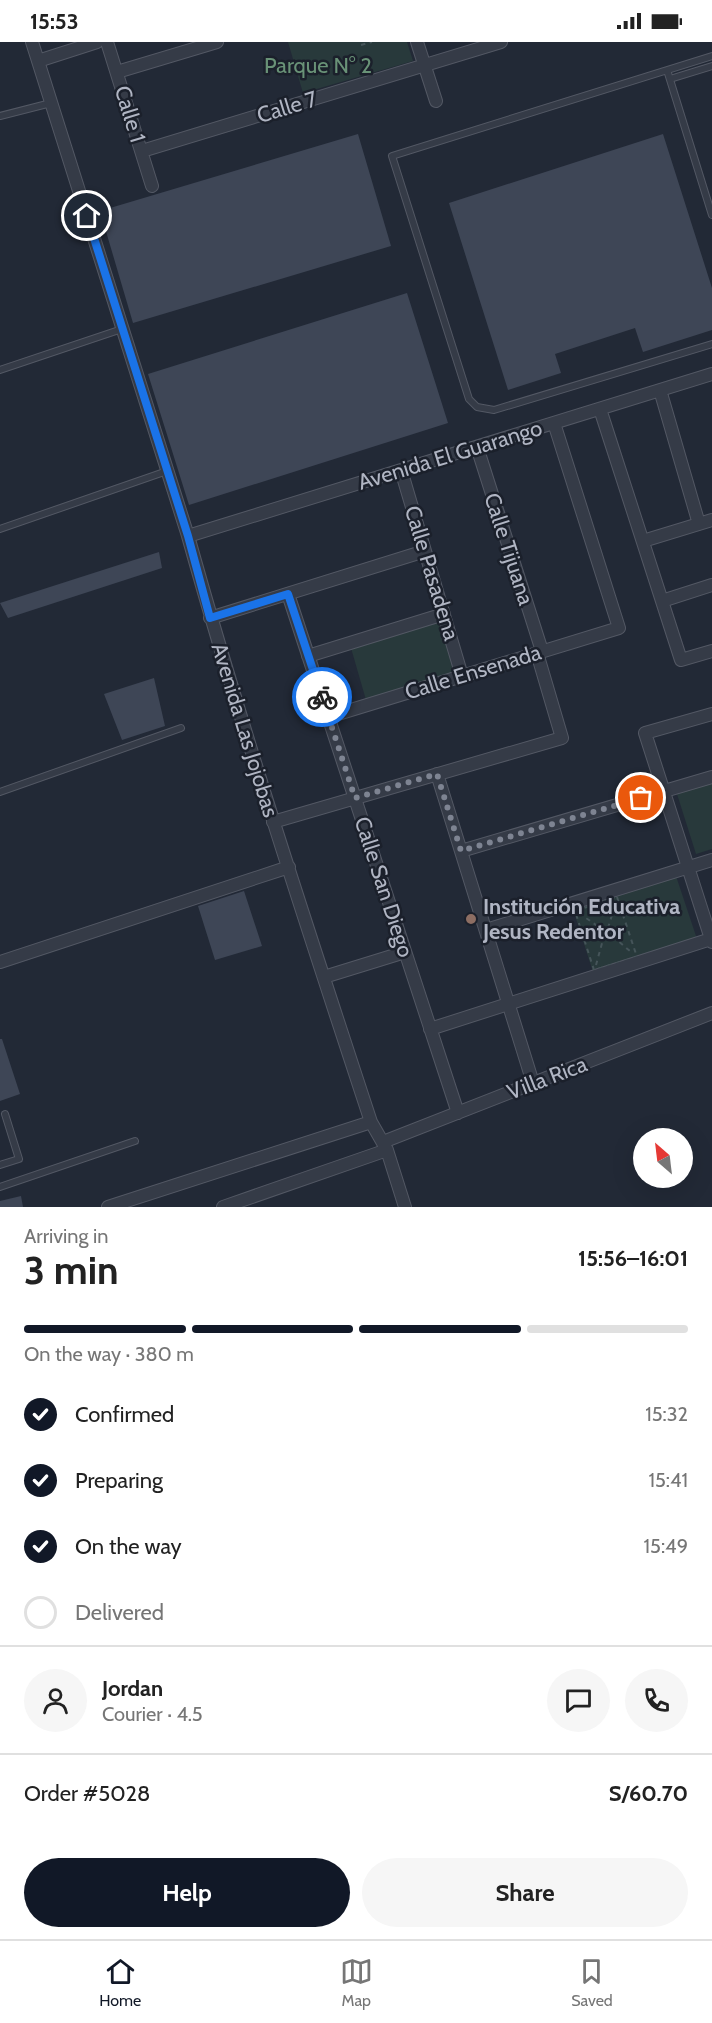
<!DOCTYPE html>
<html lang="en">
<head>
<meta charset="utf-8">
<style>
  :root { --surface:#fff; --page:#f6f6f6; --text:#222; --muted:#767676; --line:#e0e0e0; --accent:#111827 }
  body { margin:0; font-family:Cabin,sans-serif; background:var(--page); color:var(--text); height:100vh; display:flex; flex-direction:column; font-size:22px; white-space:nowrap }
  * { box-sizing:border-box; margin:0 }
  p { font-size:20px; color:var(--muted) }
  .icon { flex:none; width:33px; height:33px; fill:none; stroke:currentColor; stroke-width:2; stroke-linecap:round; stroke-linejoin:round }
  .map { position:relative; height:1165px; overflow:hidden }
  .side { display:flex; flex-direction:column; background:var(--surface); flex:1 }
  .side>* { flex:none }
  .needle { width:39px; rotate:332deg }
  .controls { position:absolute; left:633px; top:1086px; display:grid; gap:12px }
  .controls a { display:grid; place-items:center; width:60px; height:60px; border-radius:50%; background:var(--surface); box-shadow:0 6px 24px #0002; font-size:30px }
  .pin { position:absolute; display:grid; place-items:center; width:51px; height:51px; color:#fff; margin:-26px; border:3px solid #fff; border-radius:50%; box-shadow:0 2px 6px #0007 }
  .courier { position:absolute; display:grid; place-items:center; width:60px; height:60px; margin:-30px; border:4px solid #1a73e8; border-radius:50%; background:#fff; color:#222; box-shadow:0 2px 8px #0007 }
  .headline em { font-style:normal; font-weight:700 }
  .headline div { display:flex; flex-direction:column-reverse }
  .headline { display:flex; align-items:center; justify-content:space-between; height:102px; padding:0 24px }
  h1 { font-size:39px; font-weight:700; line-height:45px }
  .bar { display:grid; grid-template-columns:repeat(4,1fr); gap:9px 6px; align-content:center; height:72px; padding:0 24px }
  .bar i { height:8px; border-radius:4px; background:var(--line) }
  .bar .current { background:var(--accent) }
  .bar p { grid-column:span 4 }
  .line { display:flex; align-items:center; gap:15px; padding:0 24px; border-top:2px solid var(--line) }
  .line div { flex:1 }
  .round { display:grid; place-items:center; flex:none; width:63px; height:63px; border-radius:32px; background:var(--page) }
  ol { padding:0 24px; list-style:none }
  li { display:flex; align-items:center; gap:18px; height:66px }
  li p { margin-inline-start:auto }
  li .icon { padding:6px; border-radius:50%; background:var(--accent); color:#fff; stroke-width:4 }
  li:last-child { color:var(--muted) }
  li i { width:33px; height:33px; border:3px solid var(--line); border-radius:50% }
  .cta { display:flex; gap:12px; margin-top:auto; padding:12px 24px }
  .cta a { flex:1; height:69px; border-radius:36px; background:var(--accent); color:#fff; font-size:24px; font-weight:700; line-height:69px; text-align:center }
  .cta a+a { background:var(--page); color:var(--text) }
  .status { display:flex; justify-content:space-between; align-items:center; height:42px; padding:0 30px; background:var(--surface); direction:ltr }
  .status svg { height:16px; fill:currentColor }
  .dock { display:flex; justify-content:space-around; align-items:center; height:84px; border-top:2px solid var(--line); background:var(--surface); font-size:16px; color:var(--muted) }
  .dock a { display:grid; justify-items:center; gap:3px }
  .dock .current { color:var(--accent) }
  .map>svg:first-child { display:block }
</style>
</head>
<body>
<div class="status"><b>15:53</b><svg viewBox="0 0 49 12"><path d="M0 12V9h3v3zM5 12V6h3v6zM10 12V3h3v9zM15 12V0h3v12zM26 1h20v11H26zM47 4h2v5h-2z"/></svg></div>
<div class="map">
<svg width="712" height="1165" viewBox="0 0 712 1165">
  <rect width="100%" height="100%" fill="#222936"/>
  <!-- green -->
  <path fill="#28393b" d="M288,0H407L413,19L303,51Z
    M440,580L456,631L366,658L351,606Z
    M712,741V807L696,812L677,752Z
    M676,834L697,897L593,930L573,867Z"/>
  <!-- building -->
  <path fill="#3e4656" d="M358,92L391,204L133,281L100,169Z
    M663,92L712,246V288L643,310L635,286L555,312L561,331L508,348L449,161Z
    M407,251L448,381L189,463L148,332Z
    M159,510L162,526L8,576L0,561Z
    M154,636L165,684L122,698L104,652Z
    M244,849L262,904L215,918L198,864Z
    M0,997H2L20,1052L0,1059Z
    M21,1154L23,1165H0V1159Z"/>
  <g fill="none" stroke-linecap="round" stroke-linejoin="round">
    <defs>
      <path id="lane" d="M712,14L392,114L469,357L477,365L494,368L712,302
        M667,28L712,173
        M670,37L712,24
        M0,74L51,61
        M0,328L122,287
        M0,487L167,429
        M0,750L181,686
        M0,1123L19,1117L5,1072
        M0,1145L135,1099"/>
      <path id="street" d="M32,0L188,494C243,691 307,885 371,1080L387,1108L405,1165
        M107,0L152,144
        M417,0L436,59
        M38,19L97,0
        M117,30L217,0
        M142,109L501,0
        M660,348L699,482
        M600,367L681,618L712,609
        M477,405L542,609
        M401,428L462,634
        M188,494L712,332
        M643,499L712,478
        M288,552L458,1071
        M662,559L712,543
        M210,576L425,509
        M308,614L444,572
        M712,672L645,691L712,900
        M328,675L619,586L554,381
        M437,732L533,1041
        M273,780L562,696L537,611
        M461,809L712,735
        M486,888L712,818
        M0,920L289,825
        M324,935L405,910
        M430,987L711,897
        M383,1100L712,971
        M108,1165L371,1080
        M223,1165L387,1108"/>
    </defs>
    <!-- lane casing -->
    <use href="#lane" stroke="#535864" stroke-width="8"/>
    <!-- street casing -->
    <use href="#street" stroke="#535864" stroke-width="14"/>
    <!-- path -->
    <path stroke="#455459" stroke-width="2" stroke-dasharray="4.5 4.5" stroke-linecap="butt" d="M361,3L372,0
      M363,17L366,29
      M617,855L637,915L594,928L575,869Z
      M579,871L603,888
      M608,886L616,860
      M610,892L604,894L603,888L609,887L610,892L631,910
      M596,923L604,894"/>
    <!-- lane -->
    <use href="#lane" stroke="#353b47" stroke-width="6"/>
    <!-- street -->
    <use href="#street" stroke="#353b47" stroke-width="12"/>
  </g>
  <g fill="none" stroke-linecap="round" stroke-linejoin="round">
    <!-- done -->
    <path stroke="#7e8492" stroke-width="6" stroke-dasharray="0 10.8" d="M322,655L355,756L437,732L461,809L641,756"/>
    <!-- route -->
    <path stroke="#1a73e8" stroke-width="8" d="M87,174L188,494L210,576L288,552L322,655"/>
  </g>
  <!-- markers -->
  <circle fill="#8d6e63" stroke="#1b202b" stroke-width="2" cx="471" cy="877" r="6"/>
  <g text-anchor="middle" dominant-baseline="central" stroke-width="5" stroke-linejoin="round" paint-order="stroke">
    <!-- park labels -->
    <g font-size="22" fill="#699277" stroke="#1b202b">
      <text x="318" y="23">Parque N° 2</text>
    </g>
    <!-- street labels -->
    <g font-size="22" fill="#b0b5c3" stroke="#1b202b">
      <text transform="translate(287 65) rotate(-17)">Calle 7</text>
      <text transform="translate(130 72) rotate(73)">Calle 1</text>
      <text transform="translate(450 413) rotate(-17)">Avenida El Guarango</text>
      <text transform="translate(509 507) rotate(72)">Calle Tijuana</text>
      <text transform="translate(432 531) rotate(73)">Calle Pasadena</text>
      <text transform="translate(473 630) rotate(-17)">Calle Ensenada</text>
      <text transform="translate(245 688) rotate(73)">Avenida Las Jojobas</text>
      <text transform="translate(384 845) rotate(72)">Calle San Diego</text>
      <text transform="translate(547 1036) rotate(-21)">Villa Rica</text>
    </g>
    <!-- poi labels -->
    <g font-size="22" font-weight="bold" fill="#b0b5c3" stroke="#1b202b" text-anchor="start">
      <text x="483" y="864">Institución Educativa<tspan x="483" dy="25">Jesus Redentor</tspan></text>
    </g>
  </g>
</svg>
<div class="controls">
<a><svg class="needle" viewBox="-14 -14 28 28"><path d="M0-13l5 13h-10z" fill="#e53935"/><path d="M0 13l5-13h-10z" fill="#767676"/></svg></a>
</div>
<div class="pin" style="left:641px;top:756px;background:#ea580c"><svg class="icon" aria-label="bag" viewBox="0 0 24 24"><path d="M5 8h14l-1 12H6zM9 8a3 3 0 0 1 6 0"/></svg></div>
<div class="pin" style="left:87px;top:174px;background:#1f2937"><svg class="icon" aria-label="home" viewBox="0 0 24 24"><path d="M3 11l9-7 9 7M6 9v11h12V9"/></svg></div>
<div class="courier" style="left:322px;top:655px"><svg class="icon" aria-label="bike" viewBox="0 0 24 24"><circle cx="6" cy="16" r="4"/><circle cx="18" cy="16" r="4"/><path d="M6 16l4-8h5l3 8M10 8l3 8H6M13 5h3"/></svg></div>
</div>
<section class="side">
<div class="headline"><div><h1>3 min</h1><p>Arriving in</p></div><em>15:56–16:01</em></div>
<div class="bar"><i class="current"></i><i class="current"></i><i class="current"></i><i></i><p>On the way · 380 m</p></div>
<ol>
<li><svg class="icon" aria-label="check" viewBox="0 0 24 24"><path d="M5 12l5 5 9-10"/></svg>Confirmed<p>15:32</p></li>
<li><svg class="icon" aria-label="check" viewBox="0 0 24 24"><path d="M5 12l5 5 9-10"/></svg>Preparing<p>15:41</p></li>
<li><svg class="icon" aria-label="check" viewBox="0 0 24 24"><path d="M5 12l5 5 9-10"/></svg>On the way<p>15:49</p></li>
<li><i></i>Delivered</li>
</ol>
<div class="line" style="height:108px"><a class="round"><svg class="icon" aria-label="person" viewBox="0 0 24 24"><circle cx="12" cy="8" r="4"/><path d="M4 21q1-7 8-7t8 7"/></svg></a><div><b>Jordan</b><p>Courier · 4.5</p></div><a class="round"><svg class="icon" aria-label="chat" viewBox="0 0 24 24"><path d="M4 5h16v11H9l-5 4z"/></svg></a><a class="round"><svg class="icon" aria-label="phone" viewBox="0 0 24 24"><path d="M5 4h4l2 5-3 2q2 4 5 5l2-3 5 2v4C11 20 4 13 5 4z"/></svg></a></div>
<div class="line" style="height:78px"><div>Order #5028</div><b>S/60.70</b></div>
<div class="cta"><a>Help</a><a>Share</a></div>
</section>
<nav class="dock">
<a class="current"><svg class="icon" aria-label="home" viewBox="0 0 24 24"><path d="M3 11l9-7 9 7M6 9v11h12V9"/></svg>Home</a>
<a><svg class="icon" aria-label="map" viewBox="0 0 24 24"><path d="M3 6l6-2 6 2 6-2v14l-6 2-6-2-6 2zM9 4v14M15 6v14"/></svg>Map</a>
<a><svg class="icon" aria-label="saved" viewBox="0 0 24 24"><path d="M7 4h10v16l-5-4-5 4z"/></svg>Saved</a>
</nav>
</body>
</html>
